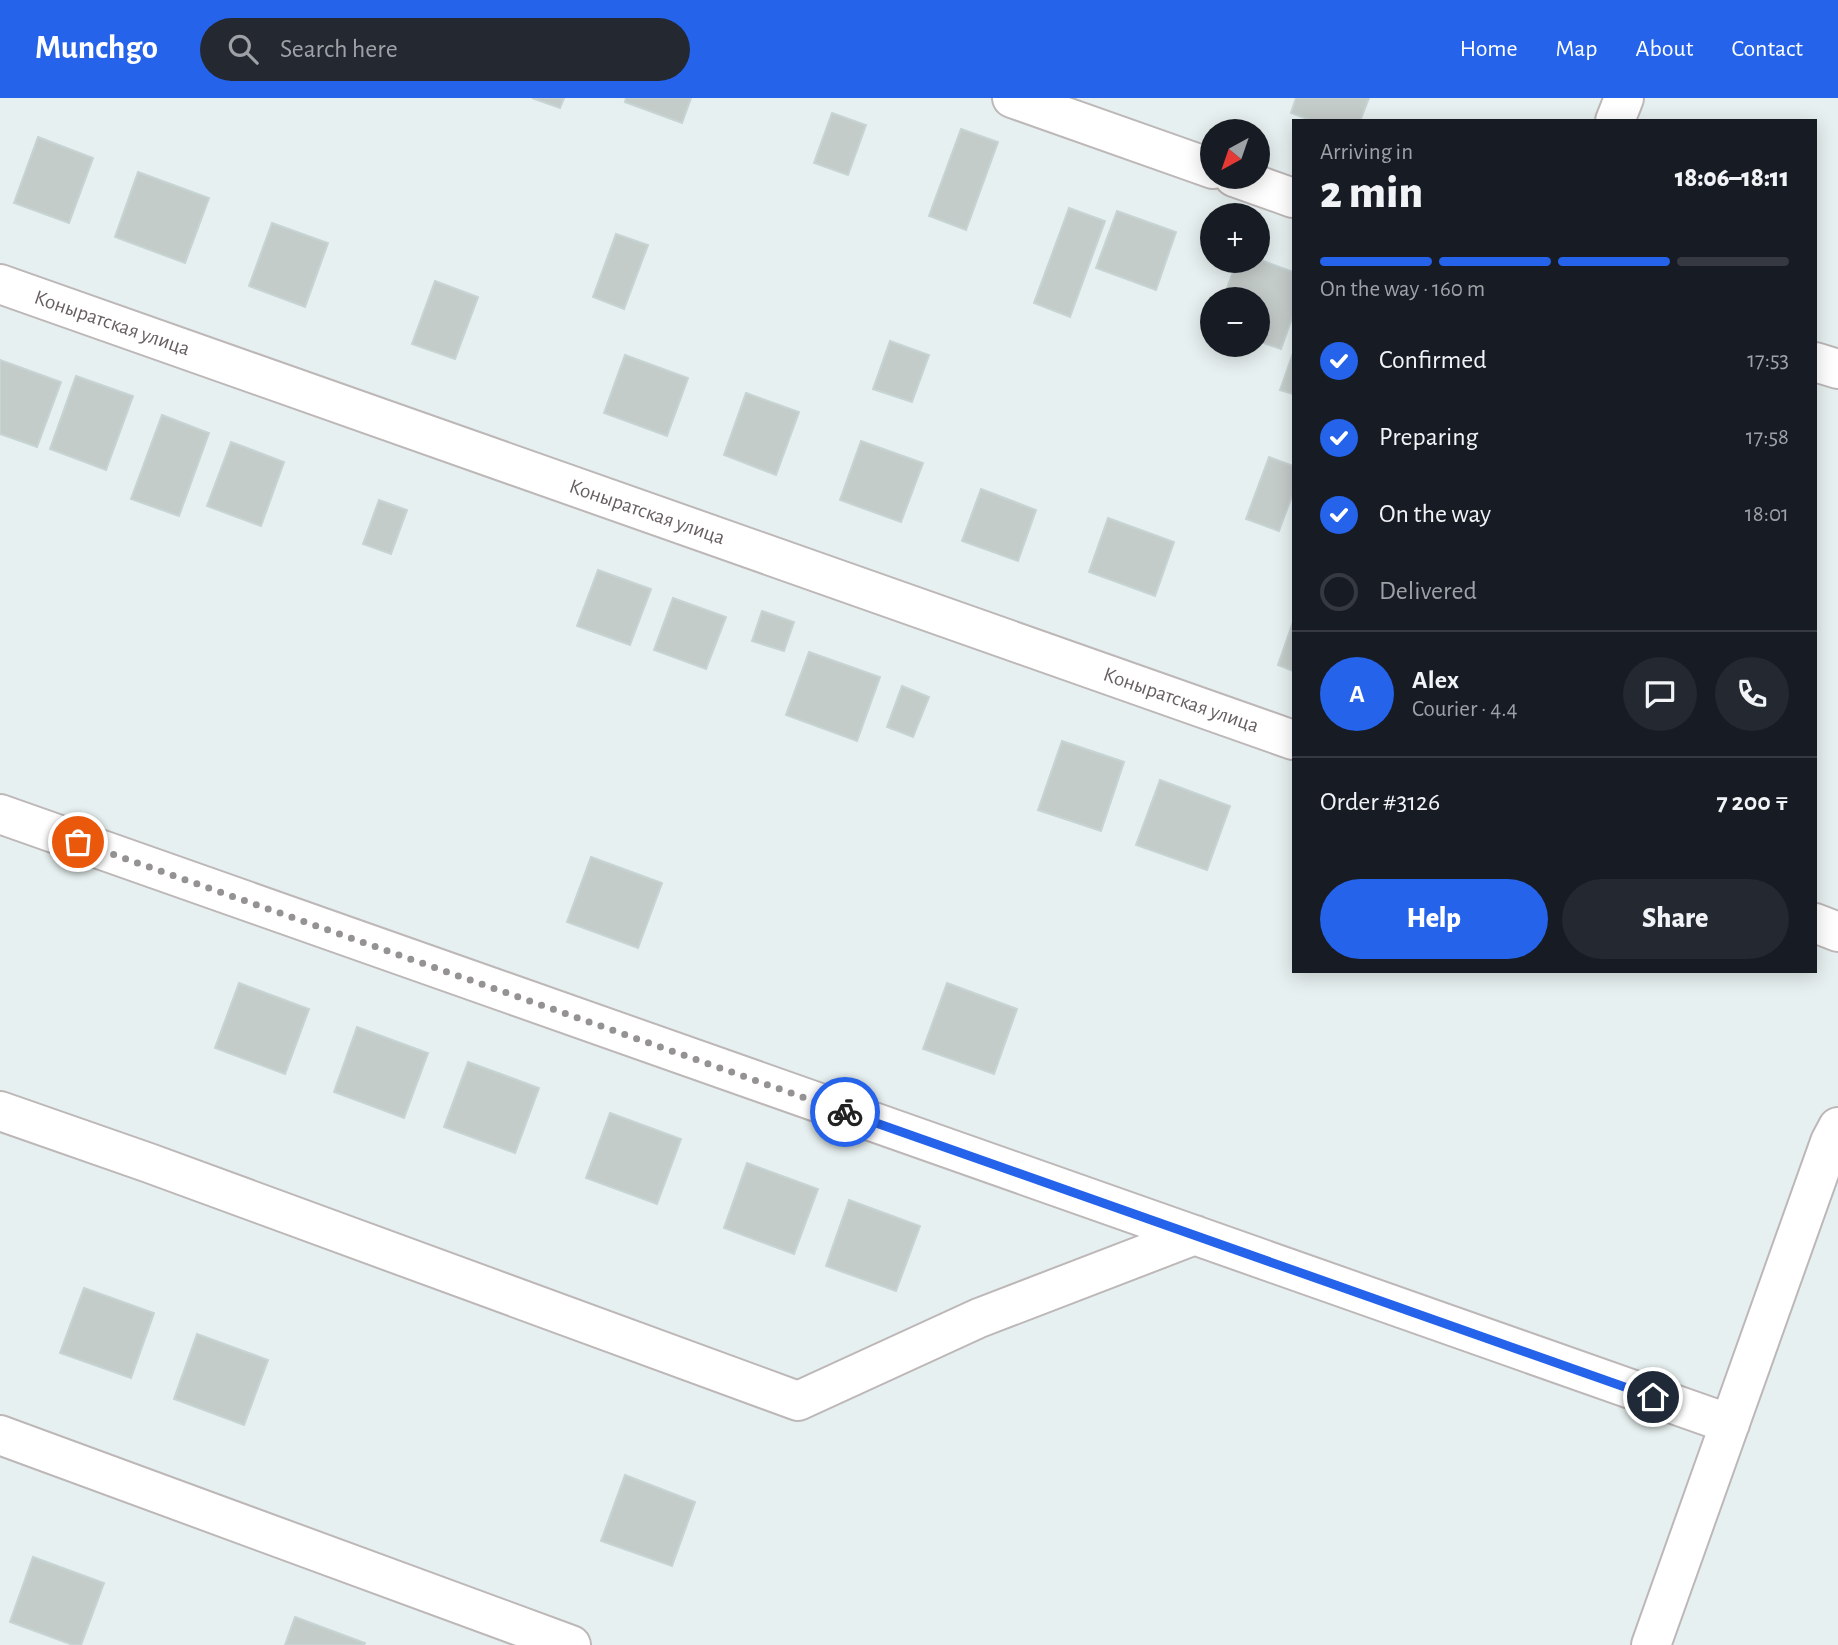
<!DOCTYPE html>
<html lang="en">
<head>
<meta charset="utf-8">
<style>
  :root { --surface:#171b24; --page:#242831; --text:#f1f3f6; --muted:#9ea1a6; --line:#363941; --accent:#2563eb }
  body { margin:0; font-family:"Alegreya Sans",sans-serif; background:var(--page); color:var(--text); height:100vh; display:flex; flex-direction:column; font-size:26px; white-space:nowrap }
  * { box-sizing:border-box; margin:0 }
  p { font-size:23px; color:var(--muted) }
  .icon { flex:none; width:38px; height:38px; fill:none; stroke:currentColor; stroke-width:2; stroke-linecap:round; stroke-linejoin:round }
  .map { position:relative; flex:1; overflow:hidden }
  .side { position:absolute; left:1292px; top:21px; width:525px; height:854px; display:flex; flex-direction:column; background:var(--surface); border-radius:0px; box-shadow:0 4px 18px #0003 }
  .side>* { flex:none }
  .needle { width:46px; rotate:220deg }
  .controls { position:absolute; left:1200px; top:21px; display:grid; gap:14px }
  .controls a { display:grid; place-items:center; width:70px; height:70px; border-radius:50%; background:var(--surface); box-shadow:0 4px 18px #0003; font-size:35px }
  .pin { position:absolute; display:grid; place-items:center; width:60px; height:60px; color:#fff; margin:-30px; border:4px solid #fff; border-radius:50%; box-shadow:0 2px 7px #0007 }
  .courier { position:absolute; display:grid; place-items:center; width:70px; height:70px; margin:-35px; border:5px solid #2563eb; border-radius:50%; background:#fff; color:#222; box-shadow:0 2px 9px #0007 }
  .summary em { font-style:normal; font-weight:800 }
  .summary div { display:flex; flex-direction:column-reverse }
  .summary { display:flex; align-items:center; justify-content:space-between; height:119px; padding:0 28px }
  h1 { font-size:46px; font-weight:800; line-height:52px }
  .bar { display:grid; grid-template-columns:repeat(4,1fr); gap:10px 7px; align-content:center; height:84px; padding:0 28px }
  .bar i { height:9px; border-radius:5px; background:var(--line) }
  .bar .on { background:var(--accent) }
  .bar p { grid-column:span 4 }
  .line { display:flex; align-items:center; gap:18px; padding:0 28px; border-top:2px solid var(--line) }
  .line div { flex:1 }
  .round { display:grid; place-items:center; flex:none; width:74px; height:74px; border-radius:37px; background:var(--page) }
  ol { padding:0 28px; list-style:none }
  li { display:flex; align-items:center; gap:21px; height:77px }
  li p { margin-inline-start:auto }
  li .icon { padding:7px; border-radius:50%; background:var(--accent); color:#fff; stroke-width:4 }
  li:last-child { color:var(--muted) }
  li i { width:38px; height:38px; border:4px solid var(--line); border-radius:50% }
  .action { display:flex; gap:14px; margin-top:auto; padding:14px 28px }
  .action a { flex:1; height:80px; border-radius:42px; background:var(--accent); color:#fff; font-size:28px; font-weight:800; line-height:80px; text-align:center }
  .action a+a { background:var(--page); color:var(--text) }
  header { display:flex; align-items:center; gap:42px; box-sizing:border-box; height:98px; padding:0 35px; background:var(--accent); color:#fff }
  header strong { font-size:33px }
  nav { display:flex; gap:38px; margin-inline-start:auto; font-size:24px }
  .search { width:490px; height:63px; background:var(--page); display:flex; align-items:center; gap:18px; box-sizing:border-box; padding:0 24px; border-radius:38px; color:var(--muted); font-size:26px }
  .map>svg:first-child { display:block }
</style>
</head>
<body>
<header>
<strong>Munchgo</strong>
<div class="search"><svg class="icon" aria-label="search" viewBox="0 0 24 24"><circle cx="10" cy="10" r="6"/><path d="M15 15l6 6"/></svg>Search here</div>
<nav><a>Home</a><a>Map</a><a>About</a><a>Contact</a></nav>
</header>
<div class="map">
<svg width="1838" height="1547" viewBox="0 0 1838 1547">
  <rect width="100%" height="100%" fill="#e7f0f0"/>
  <!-- building -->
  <path fill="#c4ccca" stroke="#c6d4d3" stroke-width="2" d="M532,0H564L560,10Z
    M626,0H691L682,25L625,4Z
    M1296,0H1369L1360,23H1313L1291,15Z
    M832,15L866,27L848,77L814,65Z
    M961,31L998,44L966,132L929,118Z
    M38,39L93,60L69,125L14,105Z
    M138,74L209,100L185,165L115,139Z
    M1069,110L1105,123L1070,219L1034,205Z
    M1117,113L1176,134L1156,192L1096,170Z
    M272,125L328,145L305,209L249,188Z
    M616,136L648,147L624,211L593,199Z
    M1258,161L1293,174V217L1281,251L1258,243V201H1223L1237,163Z
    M435,183L478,199L455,261L412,246Z
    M890,243L929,257L912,304L873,291Z
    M1293,255V296L1280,292Z
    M625,257L688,280L667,338L604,315Z
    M0,262L61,284L37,349L0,336Z
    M76,278L133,298L106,372L50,351Z
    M746,295L799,314L776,377L724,357Z
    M162,317L209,335L179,418L131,401Z
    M861,343L923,365L901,424L840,402Z
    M231,344L284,364L261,428L207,408Z
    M1269,359L1293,368V395L1279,433L1246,421Z
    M981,391L1036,412L1018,463L962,443Z
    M379,402L407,412L391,456L363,446Z
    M1108,420L1174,444L1155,498L1089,474Z
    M598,472L651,491L630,547L577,528Z
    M673,500L726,519L706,571L654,552Z
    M762,513L794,524L784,553L752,543Z
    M1293,524V573L1278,567Z
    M809,554L880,579L857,643L786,617Z
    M902,588L929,599L913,639L887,629Z
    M1062,643L1124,664L1101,733L1038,712Z
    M1160,682L1230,708L1207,772L1136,747Z
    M591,759L662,785L638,850L567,824Z
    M239,885L309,911L285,976L215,950Z
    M947,885L1017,911L994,976L923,951Z
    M357,929L428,955L404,1020L334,994Z
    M468,964L539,990L515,1055L444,1029Z
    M610,1015L681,1041L657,1106L586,1080Z
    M747,1065L818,1091L794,1156L724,1130Z
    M849,1102L920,1128L896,1193L826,1168Z
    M84,1190L154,1215L131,1280L60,1255Z
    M197,1236L268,1262L244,1327L174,1301Z
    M625,1377L695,1404L672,1468L601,1443Z
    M33,1459L104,1485L81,1547H73L10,1524Z
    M295,1519L365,1545L364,1547H285Z"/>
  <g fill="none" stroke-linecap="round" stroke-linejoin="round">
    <defs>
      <path id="minor" d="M1012,0L1213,71
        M1615,23L1624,0
        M1234,79L1293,100
        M0,186L1293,642
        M1815,264L1838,271
        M0,716L1730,1326
        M1815,825L1838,834
        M0,1013L149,1065L798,1303L979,1220L1195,1137
        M0,1337L571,1547
        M1651,1547L1830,1044L1838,1029"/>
    </defs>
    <!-- minor casing -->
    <use href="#minor" stroke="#bdb7b8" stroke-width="42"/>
    <!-- minor -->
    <use href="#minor" stroke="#fff" stroke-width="38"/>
  </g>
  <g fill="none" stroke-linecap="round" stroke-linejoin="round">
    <!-- done -->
    <path stroke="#949292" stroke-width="7" stroke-dasharray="0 12.6" d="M78,744L845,1014"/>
    <!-- route -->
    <path stroke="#2563eb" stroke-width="9" d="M845,1014L1653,1299"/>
  </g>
  <g text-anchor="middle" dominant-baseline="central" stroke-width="7" stroke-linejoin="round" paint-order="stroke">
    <!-- street labels -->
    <g font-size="21" fill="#675f60" stroke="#fff">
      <text transform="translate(112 225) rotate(19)">Коныратская улица</text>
      <text transform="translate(647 414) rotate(19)">Коныратская улица</text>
      <text transform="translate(1181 602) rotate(19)">Коныратская улица</text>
    </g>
  </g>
</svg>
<div class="controls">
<a><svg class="needle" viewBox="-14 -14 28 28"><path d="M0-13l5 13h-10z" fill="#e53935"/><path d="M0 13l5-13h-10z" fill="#9ea1a6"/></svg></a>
<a>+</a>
<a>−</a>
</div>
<div class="pin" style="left:78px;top:744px;background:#ea580c"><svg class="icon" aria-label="bag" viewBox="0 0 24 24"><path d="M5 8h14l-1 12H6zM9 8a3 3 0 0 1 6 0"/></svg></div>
<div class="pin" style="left:1653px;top:1299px;background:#1f2937"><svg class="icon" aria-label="home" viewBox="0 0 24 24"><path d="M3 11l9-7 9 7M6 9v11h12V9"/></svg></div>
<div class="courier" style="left:845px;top:1014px"><svg class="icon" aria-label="bike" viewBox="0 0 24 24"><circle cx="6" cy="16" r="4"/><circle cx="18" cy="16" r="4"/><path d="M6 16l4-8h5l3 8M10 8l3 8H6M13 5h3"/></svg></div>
<section class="side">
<div class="summary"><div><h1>2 min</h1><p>Arriving in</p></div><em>18:06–18:11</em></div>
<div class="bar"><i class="on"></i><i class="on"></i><i class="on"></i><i></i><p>On the way · 160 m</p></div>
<ol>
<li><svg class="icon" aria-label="check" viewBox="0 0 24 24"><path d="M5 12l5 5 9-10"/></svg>Confirmed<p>17:53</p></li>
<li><svg class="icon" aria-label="check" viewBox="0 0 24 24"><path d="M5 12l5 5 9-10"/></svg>Preparing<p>17:58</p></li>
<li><svg class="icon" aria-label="check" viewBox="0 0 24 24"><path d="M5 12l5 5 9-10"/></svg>On the way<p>18:01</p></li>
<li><i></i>Delivered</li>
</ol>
<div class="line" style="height:126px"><b class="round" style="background:var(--accent);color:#fff">A</b><div><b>Alex</b><p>Courier · 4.4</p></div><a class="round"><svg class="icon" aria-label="chat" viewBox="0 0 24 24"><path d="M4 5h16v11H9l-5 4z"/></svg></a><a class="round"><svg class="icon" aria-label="phone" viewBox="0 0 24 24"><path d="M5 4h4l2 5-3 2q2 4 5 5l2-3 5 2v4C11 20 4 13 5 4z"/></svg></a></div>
<div class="line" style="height:91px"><div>Order #3126</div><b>7 200 ₸</b></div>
<div class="action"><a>Help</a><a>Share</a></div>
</section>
</div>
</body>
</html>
